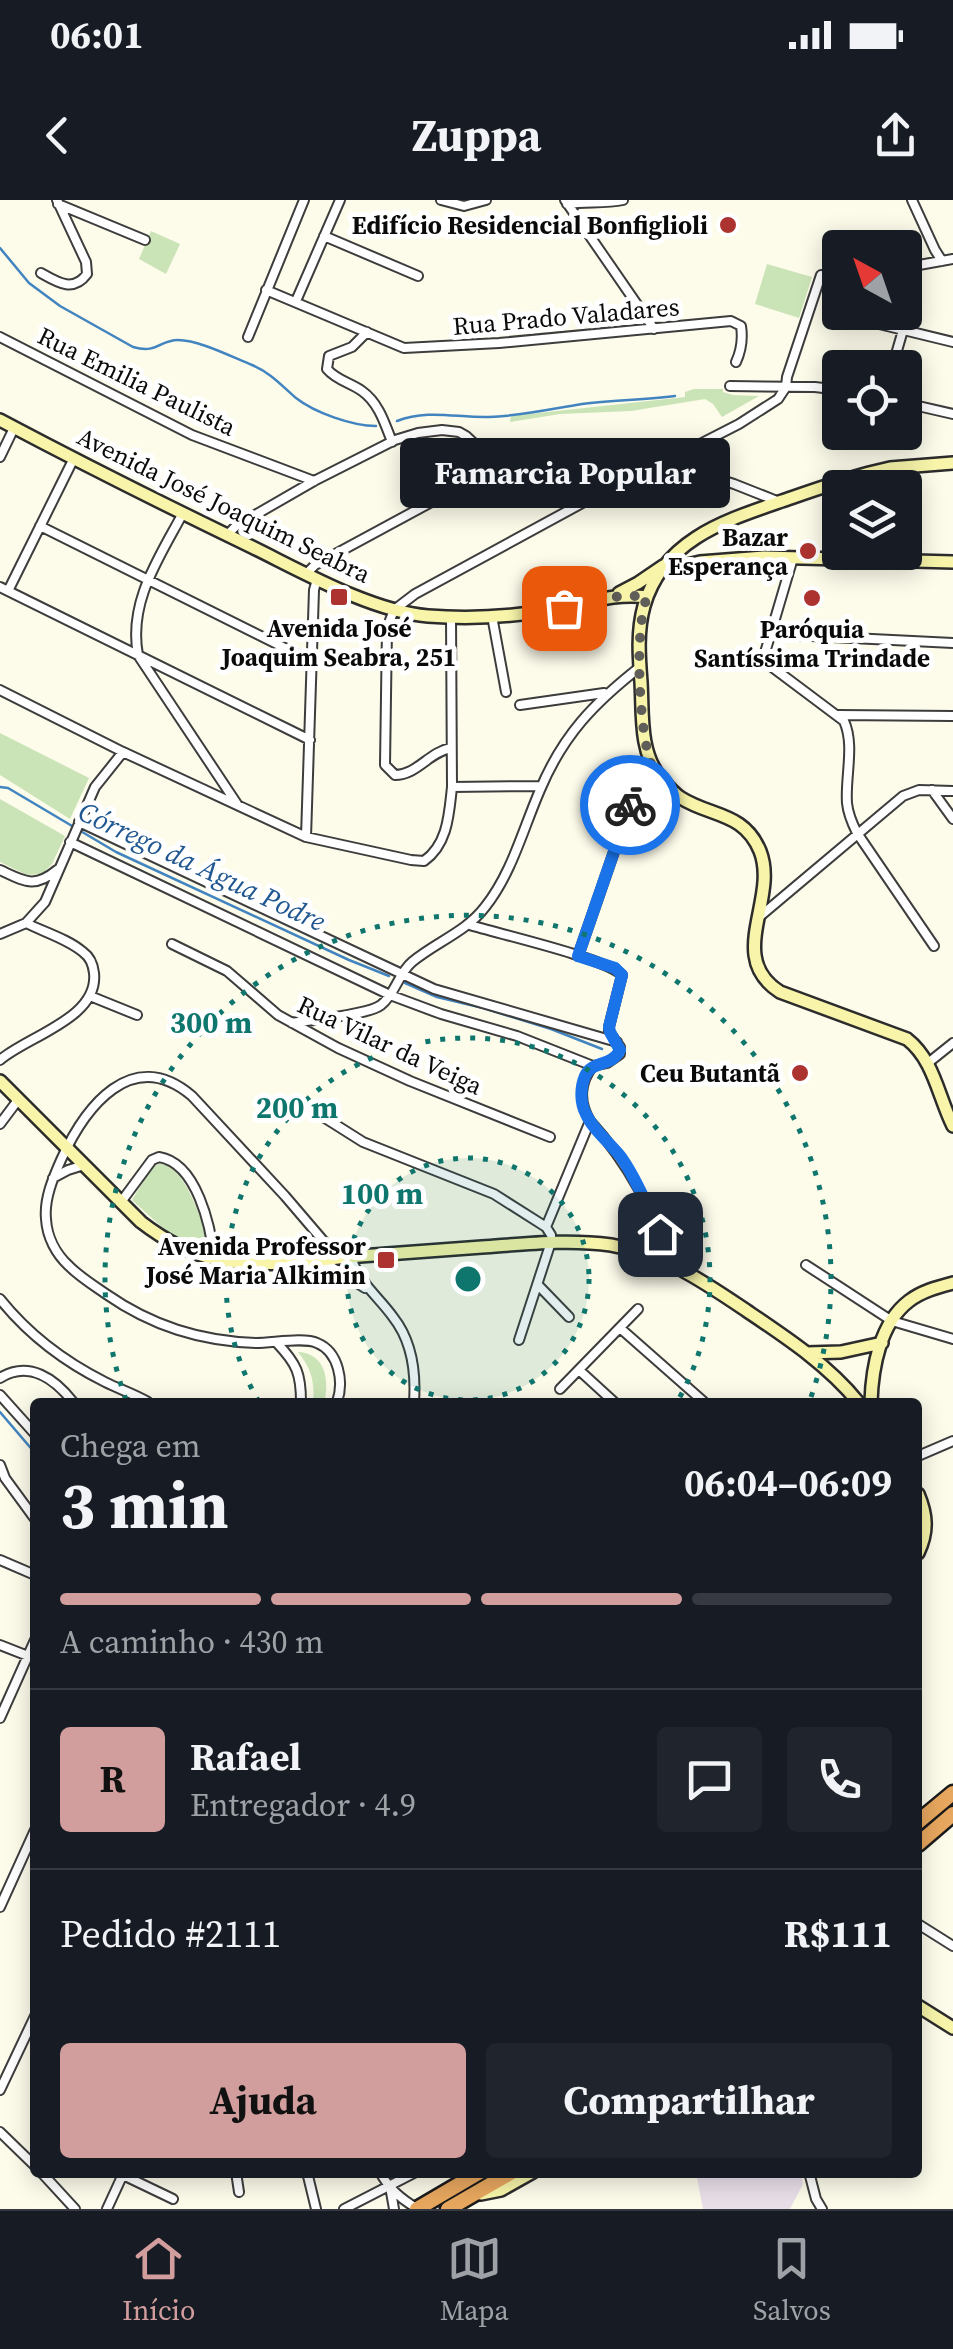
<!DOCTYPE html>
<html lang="pt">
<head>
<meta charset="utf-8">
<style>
  :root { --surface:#171b24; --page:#20242c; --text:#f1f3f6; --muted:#9ea1a6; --line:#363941; --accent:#d29d9d }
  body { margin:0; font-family:"Source Serif 4",serif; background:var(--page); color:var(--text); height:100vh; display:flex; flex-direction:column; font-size:38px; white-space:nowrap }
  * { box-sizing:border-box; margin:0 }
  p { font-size:32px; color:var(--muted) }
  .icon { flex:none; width:55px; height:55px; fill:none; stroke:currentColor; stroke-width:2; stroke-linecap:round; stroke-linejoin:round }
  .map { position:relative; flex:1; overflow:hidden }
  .panel { position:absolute; left:30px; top:1198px; width:892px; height:780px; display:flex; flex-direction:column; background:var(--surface); border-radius:10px; box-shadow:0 5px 25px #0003 }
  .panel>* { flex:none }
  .needle { width:65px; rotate:320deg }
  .buttons { position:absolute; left:822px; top:30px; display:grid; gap:20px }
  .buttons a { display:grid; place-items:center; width:100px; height:100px; border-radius:10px; background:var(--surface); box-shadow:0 5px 25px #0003; font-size:50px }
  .pin { position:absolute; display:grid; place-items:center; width:85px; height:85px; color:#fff; margin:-42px; border-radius:20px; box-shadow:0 5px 15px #0006 }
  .courier { position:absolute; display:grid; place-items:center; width:100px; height:100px; margin:-50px; border:8px solid #1a73e8; border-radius:50%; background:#fff; color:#222; box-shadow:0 2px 12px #0007 }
  .bubble { position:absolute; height:70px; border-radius:10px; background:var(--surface); box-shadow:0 5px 25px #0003; font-size:32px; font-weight:700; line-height:70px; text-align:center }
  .overview em { font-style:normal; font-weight:700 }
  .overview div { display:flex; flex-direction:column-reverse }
  .overview { display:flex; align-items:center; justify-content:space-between; height:170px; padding:0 30px }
  h1 { font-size:65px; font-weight:700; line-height:75px }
  .bar { display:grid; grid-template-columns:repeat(4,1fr); gap:15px 10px; align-content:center; height:120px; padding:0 30px }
  .bar i { height:12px; border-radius:8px; background:var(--line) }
  .bar .selected { background:var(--accent) }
  .bar p { grid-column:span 4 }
  .line { display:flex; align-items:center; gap:25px; padding:0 30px; border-top:2px solid var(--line) }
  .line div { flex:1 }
  .round { display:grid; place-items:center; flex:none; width:105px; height:105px; border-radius:10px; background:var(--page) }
  .button { display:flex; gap:20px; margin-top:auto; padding:20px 30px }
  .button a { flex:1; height:115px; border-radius:10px; background:var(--accent); color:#111; font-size:40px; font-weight:700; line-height:115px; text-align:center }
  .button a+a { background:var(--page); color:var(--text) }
  .status { display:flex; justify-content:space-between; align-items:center; height:70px; padding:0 50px; background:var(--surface); direction:ltr }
  .status svg { height:28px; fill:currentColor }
  header { display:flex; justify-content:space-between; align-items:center; height:130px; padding:0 30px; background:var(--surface); font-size:45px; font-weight:700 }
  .dock { display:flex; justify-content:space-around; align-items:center; height:140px; border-top:2px solid var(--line); background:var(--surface); font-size:28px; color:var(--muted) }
  .dock a { display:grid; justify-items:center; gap:5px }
  .dock .selected { color:var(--accent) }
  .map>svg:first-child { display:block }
</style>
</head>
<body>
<div class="status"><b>06:01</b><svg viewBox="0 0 49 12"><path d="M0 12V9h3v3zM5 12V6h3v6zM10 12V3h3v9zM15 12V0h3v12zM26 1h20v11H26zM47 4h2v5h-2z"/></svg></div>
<header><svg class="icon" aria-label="back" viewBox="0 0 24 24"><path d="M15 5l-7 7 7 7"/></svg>Zuppa<svg class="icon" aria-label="share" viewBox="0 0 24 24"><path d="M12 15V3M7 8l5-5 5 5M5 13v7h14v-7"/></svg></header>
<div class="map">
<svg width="953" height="2009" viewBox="0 0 953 2009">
  <rect width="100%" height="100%" fill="#fdfbea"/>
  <!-- industrial -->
  <path fill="#e9dfe9" d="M696,1973H801L803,1984L790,2009H703Z"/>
  <!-- green -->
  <path fill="#cbe4b7" d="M151,31L180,44L166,74L139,59Z
    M767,64L812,77L799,118L755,104Z
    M694,189H723V192L733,195L759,196L722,217L713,204L705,199L631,211L560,214L510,222L511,216L685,197V192Z
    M0,533L89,578L70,619L0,575Z
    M0,599L65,636L52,664L42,674L27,675L0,662Z
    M159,964C162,964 165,964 167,965C186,973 208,1030 207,1049L202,1050L165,1030L132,1000L152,967Z
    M298,1152C325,1153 330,1180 324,1202H313C315,1182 311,1168 298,1152Z"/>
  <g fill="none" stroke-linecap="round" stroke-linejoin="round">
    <!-- stream -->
    <path stroke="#4184c0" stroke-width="2.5" d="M0,48L29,83L60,106L133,147C158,154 159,140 178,140C199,140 232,157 252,165C271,173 281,185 296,198C315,213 353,226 376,226
      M397,221C428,209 457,218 489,217C521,216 551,209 582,204C612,200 644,200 675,196
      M0,587L8,588L116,652L349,760L389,776
      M405,783L437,797L483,808L551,829L602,849
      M0,1212L35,1253"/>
    <defs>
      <path id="street" d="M441,0L464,6L486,0
        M565,0L654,129
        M912,0L935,50L942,61
        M58,4L145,40
        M567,4C586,1 604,4 623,0
        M324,36L418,76
        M919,65L953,59
        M41,73C57,82 73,93 87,74L86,62L57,0
        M266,90L404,148L499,143L731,121L741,126C743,139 742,149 736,162
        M296,101L340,0
        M875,123L953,142
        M367,132L352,147L329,156L327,169C336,180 351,183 362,191C379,203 385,224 392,242
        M0,137L192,235L314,281
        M248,137L304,0
        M892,168L903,130
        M730,186L815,187L840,190
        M905,203L953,214
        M0,257L14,228
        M183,313C159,358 128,402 138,455L237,604
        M40,326L311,461
        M227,335L236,326L314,281L395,240L418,233L442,230L459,232L466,236L498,266
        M793,358L764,456V461L844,521C855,545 845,577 847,603C848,614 852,623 857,633L934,746
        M306,374L315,365L498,266L626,263L678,266L734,284L777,301
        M0,387L310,540
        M8,391L74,258
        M492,416L506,492
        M771,434L953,443
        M0,490L123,552L306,637L411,660L424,661C448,644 449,614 452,587L451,417
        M520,505L604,493
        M838,515L953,516
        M451,548C429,552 417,575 395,575L385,565L387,428L394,410L415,394L654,264L698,245L739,224L778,199L786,187L787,177L821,75
        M452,587L541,586
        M932,590L953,619
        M79,622L434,789L617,842
        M306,637L314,390L317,379
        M70,642L390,795L441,814L517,836L593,866
        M0,670C24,681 34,689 57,670
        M758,718L903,596L919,590L953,591
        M470,725C499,734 605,758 622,775L609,827V832L620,847V854L607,863L593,866C579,883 579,903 590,921L546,1027
        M0,734L26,723L45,702L95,587L123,552
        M172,744L227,771L278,815L338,848L410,881L550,937
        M578,756L633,597L651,564
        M90,796L137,815
        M292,823C311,820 368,815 381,805C396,793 398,774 412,762C436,742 466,732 485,707C512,673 523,629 540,590C563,535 594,503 640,467
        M0,860C28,836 99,818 94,773C93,764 90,757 83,752C68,739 44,732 26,723
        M928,863L953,843
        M325,918L363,942L494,994L546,1027L551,1035V1042L519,1140
        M590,921C631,966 650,1008 673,1064
        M0,924L18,900
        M53,978L68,970L84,965
        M121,1002L152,960L159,957C197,963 211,1027 214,1059
        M351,1057C359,1083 378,1096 393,1117C412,1141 416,1173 414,1202
        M322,1061L365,1088
        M806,1065L892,1121L953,1139
        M538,1085L569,1117
        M0,1099C28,1134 65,1162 105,1182C119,1189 134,1194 148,1202
        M620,1128L704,1202
        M277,1143C297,1164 301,1174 301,1202
        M579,1170L614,1202
        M0,1178C29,1160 55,1179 73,1202
        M560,1189L638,1109
        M0,1195L35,1234
        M337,1202C344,1182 339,1152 317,1143C304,1137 273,1143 256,1143C200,1141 152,1126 106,1094C93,1085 80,1077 69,1066C56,1054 47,1037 46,1019C44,999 53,978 61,960C85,907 132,845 192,896L285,996L338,1058
        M918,1256L953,1241
        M0,1265L5,1278L35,1319
        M0,1360L35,1375
        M0,1445L28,1456
        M0,1518L35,1440
        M0,1707L35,1630
        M918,1724L953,1746
        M0,1890L35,1816
        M0,1932L35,1966
        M41,1972L75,2009
        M236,1972L239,1992
        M307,1972L316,2009
        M380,1972C389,1989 401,1999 418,2009
        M809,1972L816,1999L822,2009
        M123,1975L173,1999
        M391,1992L394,2009
        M107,2009L124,1972
        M344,2009L416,1972"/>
      <path id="secondary" d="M0,220C83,264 167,306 252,347C303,372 371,411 428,416C468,419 510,417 550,410C583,405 613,392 647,397
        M953,263L890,268L869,273C839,281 811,291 782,301C724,321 663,340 644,406C637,431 639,457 641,482C643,513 639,551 660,577C666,584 673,593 681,598C711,617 744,612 760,651C779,699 725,757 780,792L907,839C934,860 938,896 953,926
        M661,371L700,362L764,357L953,362
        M619,393L638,383L663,366
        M0,881L141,1022C163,1039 188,1053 215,1059C263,1069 313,1060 360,1056C400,1053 441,1050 482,1047C525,1044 568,1039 611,1045C664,1054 704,1082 747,1111C787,1138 828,1165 858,1202
        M807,1153L841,1152L882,1143
        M871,1202C872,1168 880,1123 909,1101C922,1091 938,1087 953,1083
        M918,1294C927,1315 928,1332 918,1353
        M918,1806L953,1828
        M481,1994L501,1990L533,1972"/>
      <path id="highway" d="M918,1622L953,1593
        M918,1644L953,1614
        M417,2009L480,1972
        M448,2009L512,1972"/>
    </defs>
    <!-- street casing -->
    <use href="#street" stroke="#3d3d3d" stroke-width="12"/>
    <!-- secondary casing -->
    <use href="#secondary" stroke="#2c2c2c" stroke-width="16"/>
    <!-- highway casing -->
    <use href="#highway" stroke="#1b1b1b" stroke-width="19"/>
    <!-- street -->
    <use href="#street" stroke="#fff" stroke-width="8"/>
    <!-- secondary -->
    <use href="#secondary" stroke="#f8f5aa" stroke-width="11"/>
    <!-- highway -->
    <use href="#highway" stroke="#e7a75e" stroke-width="14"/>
  </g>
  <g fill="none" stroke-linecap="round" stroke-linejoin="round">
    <!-- done -->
    <path stroke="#5f5e58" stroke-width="10" stroke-dasharray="0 18" d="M564,408C592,401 619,393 647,397C634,431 639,530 651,564L638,585L630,605"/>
    <!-- route -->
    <path stroke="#1a73e8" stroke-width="12" d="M630,605L578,756L615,768L622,775L609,827L610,832L620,850C612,867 592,860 585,876C580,888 580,903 586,914C593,930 610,943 621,957C637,980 648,1008 660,1034"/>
  </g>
  <!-- distance rings -->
  <circle cx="468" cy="1079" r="121" fill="#0f766e" fill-opacity=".12"/>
  <g fill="none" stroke="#0f766e" stroke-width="5" stroke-dasharray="5 10">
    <circle cx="468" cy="1079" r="121"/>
    <path d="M259 1202A242 242 0 1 1 677 1202"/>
    <path d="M126 1200A363 363 0 1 1 810 1200"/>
  </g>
  <!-- markers -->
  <g fill="#ad3330" stroke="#fff" stroke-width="4">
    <circle cx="728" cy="25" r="10"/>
    <circle cx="808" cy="351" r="10"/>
    <rect x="329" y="387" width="20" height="20" rx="5"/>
    <circle cx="812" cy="398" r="10"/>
    <circle cx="800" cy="873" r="10"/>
    <rect x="376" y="1050" width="20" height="20" rx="5"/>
  </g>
  <g text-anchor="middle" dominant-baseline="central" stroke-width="10" stroke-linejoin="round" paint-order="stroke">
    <!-- poi labels -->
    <g font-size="25" font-weight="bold" fill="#0a0a0a" stroke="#fff" text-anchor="end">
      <text x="708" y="25">Edifício Residencial Bonfiglioli</text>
      <text x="788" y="337">Bazar<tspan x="788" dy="29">Esperança</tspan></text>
      <text x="339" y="428" text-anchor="middle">Avenida José<tspan x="339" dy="29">Joaquim Seabra, 251</tspan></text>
      <text x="812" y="429" text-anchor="middle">Paróquia<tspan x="812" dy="29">Santíssima Trindade</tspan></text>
      <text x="780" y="873">Ceu Butantã</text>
      <text x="366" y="1046">Avenida Professor<tspan x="366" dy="29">José Maria Alkimin</tspan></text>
    </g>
    <!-- street labels -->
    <g font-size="25" fill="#0a0a0a" stroke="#fff">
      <text transform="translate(566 116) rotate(-5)">Rua Prado Valadares</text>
      <text transform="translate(137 181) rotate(26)">Rua Emilia Paulista</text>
      <text transform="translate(224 305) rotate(26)">Avenida José Joaquim Seabra</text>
      <text transform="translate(390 845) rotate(25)">Rua Vilar da Veiga</text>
    </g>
    <!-- water labels -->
    <g font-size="28" font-style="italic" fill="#205790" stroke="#fff">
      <text transform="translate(202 666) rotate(25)">Córrego da Água Podre</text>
    </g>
  </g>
  <circle cx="468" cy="1079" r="15" fill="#0f766e" stroke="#fff" stroke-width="5"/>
  <g font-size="30" text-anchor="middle" font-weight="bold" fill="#0f766e" stroke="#fff" stroke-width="10" stroke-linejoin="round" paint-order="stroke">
    <text x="211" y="833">300 m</text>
    <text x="297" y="918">200 m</text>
    <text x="382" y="1004">100 m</text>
  </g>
</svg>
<div class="buttons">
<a><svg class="needle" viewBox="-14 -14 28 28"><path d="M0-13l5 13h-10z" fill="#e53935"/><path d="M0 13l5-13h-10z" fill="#9ea1a6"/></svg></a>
<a><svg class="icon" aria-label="locate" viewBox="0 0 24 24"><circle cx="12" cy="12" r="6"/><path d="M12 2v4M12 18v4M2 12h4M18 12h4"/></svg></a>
<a><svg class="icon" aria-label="layers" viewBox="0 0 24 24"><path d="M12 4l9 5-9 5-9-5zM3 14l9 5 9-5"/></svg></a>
</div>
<div class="pin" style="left:564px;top:408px;background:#ea580c"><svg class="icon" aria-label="bag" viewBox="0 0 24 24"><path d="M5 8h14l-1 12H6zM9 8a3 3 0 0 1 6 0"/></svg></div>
<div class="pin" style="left:660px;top:1034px;background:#1f2937"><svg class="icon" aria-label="home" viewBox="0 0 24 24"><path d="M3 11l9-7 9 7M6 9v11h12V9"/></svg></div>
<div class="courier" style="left:630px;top:605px"><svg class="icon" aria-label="bike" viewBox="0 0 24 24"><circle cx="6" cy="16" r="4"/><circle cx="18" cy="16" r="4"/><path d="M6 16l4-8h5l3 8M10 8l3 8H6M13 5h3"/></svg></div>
<div class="bubble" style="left:400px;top:238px;width:330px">Famarcia Popular</div>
<section class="panel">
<div class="overview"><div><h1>3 min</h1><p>Chega em</p></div><em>06:04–06:09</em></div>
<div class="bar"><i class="selected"></i><i class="selected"></i><i class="selected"></i><i></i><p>A caminho · 430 m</p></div>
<div class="line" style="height:180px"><b class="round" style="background:var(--accent);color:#111">R</b><div><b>Rafael</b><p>Entregador · 4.9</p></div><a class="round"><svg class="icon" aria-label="chat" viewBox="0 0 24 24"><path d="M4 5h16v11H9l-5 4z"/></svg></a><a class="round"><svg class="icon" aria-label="phone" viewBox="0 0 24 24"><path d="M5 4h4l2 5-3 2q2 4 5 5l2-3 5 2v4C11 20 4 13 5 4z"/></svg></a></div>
<div class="line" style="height:130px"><div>Pedido #2111</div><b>R$111</b></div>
<div class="button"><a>Ajuda</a><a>Compartilhar</a></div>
</section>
</div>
<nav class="dock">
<a class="selected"><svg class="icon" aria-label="home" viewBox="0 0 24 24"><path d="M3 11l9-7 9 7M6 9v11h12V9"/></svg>Início</a>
<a><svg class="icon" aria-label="map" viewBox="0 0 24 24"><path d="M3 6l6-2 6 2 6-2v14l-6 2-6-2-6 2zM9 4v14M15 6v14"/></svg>Mapa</a>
<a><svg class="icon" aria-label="saved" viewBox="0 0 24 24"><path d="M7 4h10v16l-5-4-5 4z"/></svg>Salvos</a>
</nav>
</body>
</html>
